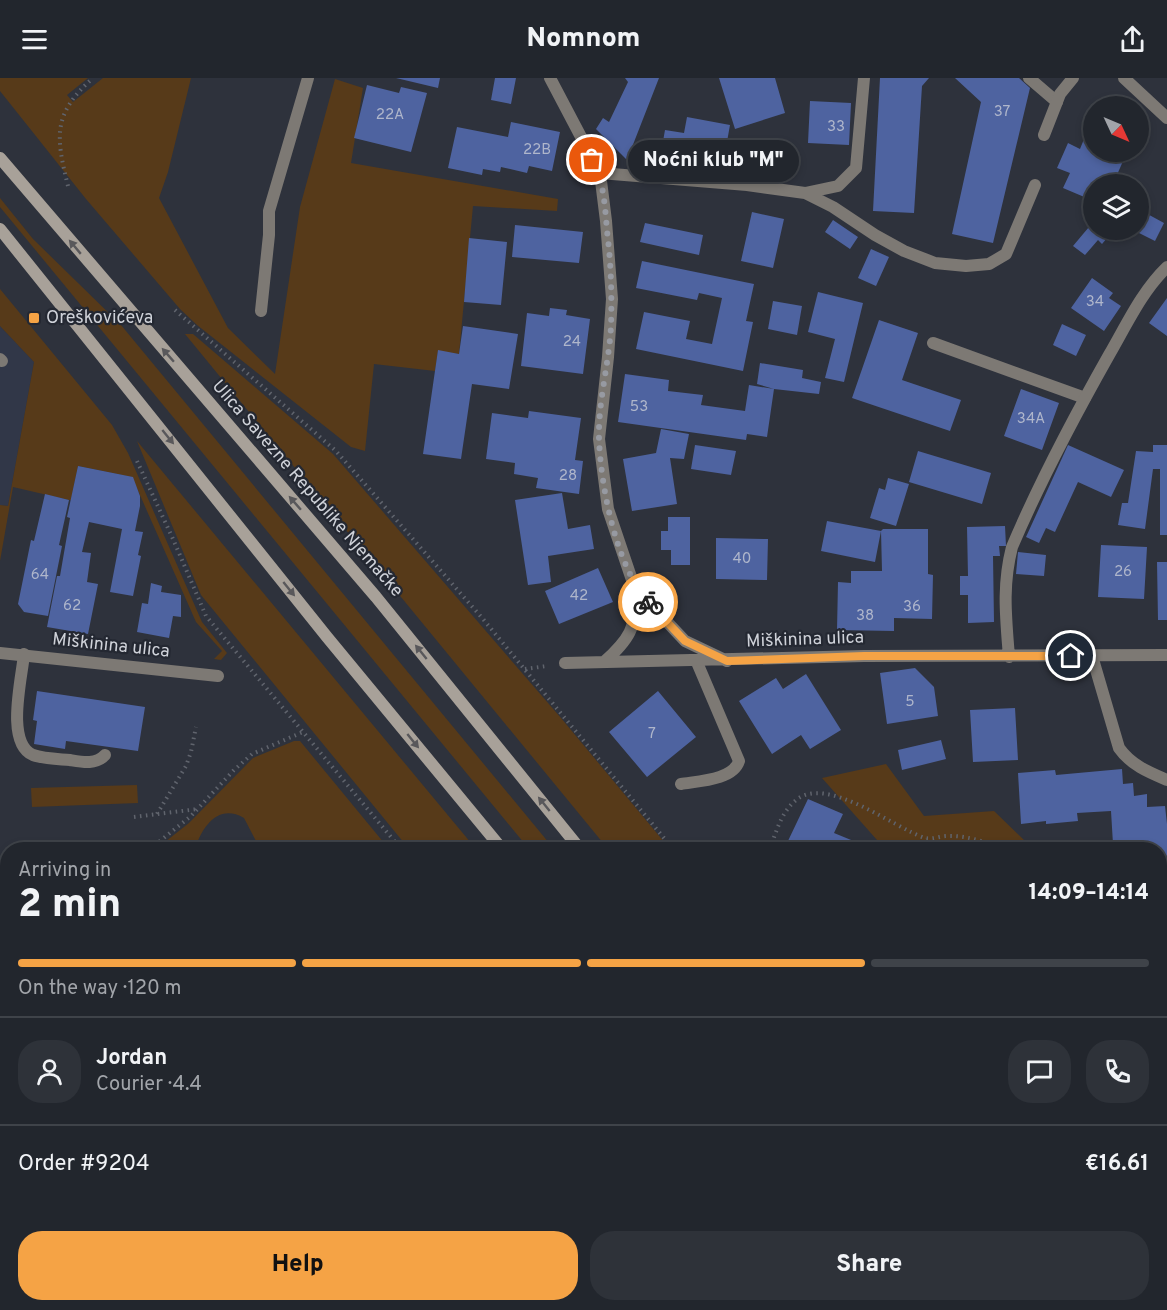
<!DOCTYPE html>
<html lang="en">
<head>
<meta charset="utf-8">
<style>
  :root { --surface:#22262d; --page:#2e3239; --text:#f1f3f6; --muted:#a2a5aa; --line:#3f4349; --accent:#f5a345 }
  body { margin:0; font-family:Overpass,sans-serif; background:var(--page); color:var(--text); height:100vh; display:flex; flex-direction:column; font-size:22px; white-space:nowrap }
  * { box-sizing:border-box; margin:0 }
  p { font-size:20px; color:var(--muted) }
  .icon { flex:none; width:33px; height:33px; fill:none; stroke:currentColor; stroke-width:2; stroke-linecap:round; stroke-linejoin:round }
  .map { position:relative; flex:1; overflow:hidden }
  .panel { position:absolute; left:0px; top:764px; width:1167px; height:470px; display:flex; flex-direction:column; background:var(--surface); border-radius:24px 24px 0 0; box-shadow:0 3px 9px #0003,0 0 0 2px var(--line) }
  .panel>* { flex:none }
  .needle { width:39px; rotate:134deg }
  .tools { position:absolute; left:1083px; top:18px; display:grid; gap:12px }
  .tools a { display:grid; place-items:center; width:66px; height:66px; border-radius:50%; background:var(--surface); box-shadow:0 3px 9px #0003,0 0 0 2px var(--line); font-size:30px }
  .pin { position:absolute; display:grid; place-items:center; width:51px; height:51px; color:#fff; margin:-26px; border:3px solid #fff; border-radius:50%; box-shadow:0 2px 6px #0007 }
  .courier { position:absolute; display:grid; place-items:center; width:60px; height:60px; margin:-30px; border:4px solid #f5a345; border-radius:50%; background:#fff; color:#222; box-shadow:0 2px 8px #0007 }
  .bubble { position:absolute; height:42px; border-radius:21px; background:var(--surface); box-shadow:0 3px 9px #0003,0 0 0 2px var(--line); font-size:20px; font-weight:800; line-height:42px; text-align:center }
  .summary em { font-style:normal; font-weight:800 }
  .summary div { display:flex; flex-direction:column-reverse }
  .summary { display:flex; align-items:center; justify-content:space-between; height:102px; padding:0 18px }
  h1 { font-size:39px; font-weight:800; line-height:45px }
  .bar { display:grid; grid-template-columns:repeat(4,1fr); gap:9px 6px; align-content:center; height:72px; padding:0 18px }
  .bar i { height:8px; border-radius:4px; background:var(--line) }
  .bar .current { background:var(--accent) }
  .bar p { grid-column:span 4 }
  .line { display:flex; align-items:center; gap:15px; padding:0 18px; border-top:2px solid var(--line) }
  .line div { flex:1 }
  .round { display:grid; place-items:center; flex:none; width:63px; height:63px; border-radius:24px; background:var(--page) }
  .cta { display:flex; gap:12px; margin-top:auto; padding:12px 18px }
  .cta a { flex:1; height:69px; border-radius:24px; background:var(--accent); color:#111; font-size:24px; font-weight:800; line-height:69px; text-align:center }
  .cta a+a { background:var(--page); color:var(--text) }
  header { display:flex; justify-content:space-between; align-items:center; height:78px; padding:0 18px; background:var(--surface); font-size:27px; font-weight:800 }
  .map>svg:first-child { display:block }
</style>
</head>
<body>
<header><svg class="icon" aria-label="menu" viewBox="0 0 24 24"><path d="M4 6h16M4 12h16M4 18h16"/></svg>Nomnom<svg class="icon" aria-label="share" viewBox="0 0 24 24"><path d="M12 15V3M7 8l5-5 5 5M5 13v7h14v-7"/></svg></header>
<div class="map">
<svg width="1167" height="1232" viewBox="0 0 1167 1232">
  <rect width="100%" height="100%" fill="#2e323c"/>
  <!-- built -->
  <path fill="#313748" d="M0,248L34,284L8,428L0,427Z"/>
  <!-- green -->
  <path fill="#573a19" d="M0,0H88L67,17L73,24L103,0H191L168,94L159,120L228,250L275,296L300,129L335,1L363,10L351,85L558,121L557,133L473,128L459,276L438,273L435,293L374,286L365,373L351,369L197,247L180,231L86,121L0,13Z
    M0,120L33,161L121,247L554,771H529L0,129Z
    M0,211L112,347L128,375L202,544L227,575L221,582L214,581L222,573L196,544L132,399L78,388L71,422H69L13,409L0,483V427L8,428L34,284L0,248Z
    M185,256H193L333,376L561,640L670,771H608Z
    M137,363L476,771H409L201,517Z
    M294,663H300L389,771H283L274,770L256,763L244,740C218,725 202,749 195,771H156L189,745L253,680Z
    M886,686L924,738L994,733L1025,763L1094,764L1102,771H885L822,700Z
    M137,707L138,725L32,729L31,710Z
    M1160,819L1167,826V918L1160,920Z
    M476,1226H619L624,1232H477Z
    M699,1226H764L769,1232H704Z
    M785,1226H840L845,1232H791Z
    M989,1226H1046L1051,1232H994Z"/>
  <!-- building -->
  <path fill="#4e63a0" d="M396,0H440L438,10Z
    M495,0H516L511,26L491,22Z
    M625,0H659L627,82L596,51L603,40L609,44L628,4Z
    M719,0H775L785,35L735,51Z
    M880,0H929L922,8L914,135L873,133Z
    M955,0H1019L1030,10L993,165L952,156L981,24Z
    M367,7L399,15L401,9L427,15L411,74L354,60Z
    M810,23L851,25L849,67L808,65Z
    M687,39L730,47L721,97L659,86L665,52L684,55Z
    M1093,39L1094,74H1127L1113,106H1094L1089,121L1063,110L1070,95L1057,90L1068,65L1080,71Z
    M511,44L560,54L552,93L529,88L527,95L501,89L500,94L483,91L482,97L448,90L457,49L508,59Z
    M1142,133L1164,145L1155,163L1133,152H1138V140Z
    M752,134L784,141L773,190L741,183Z
    M833,142L858,159L850,171L825,154Z
    M1094,143V152H1114L1102,166L1098,162L1085,177L1073,168Z
    M645,145L703,157L699,177L640,164Z
    M515,147L583,154L579,185L512,179Z
    M469,160L507,164L501,227L464,224Z
    M871,171L889,179L876,208L858,200Z
    M642,183L754,206L746,243L753,244L743,293L636,271L644,234L690,243L686,261L712,266L722,220L699,215L697,222L636,210Z
    M1092,200L1113,215L1109,220L1121,228L1104,253L1071,230Z
    M818,214L863,225L844,304L825,300L835,261L808,254Z
    M1167,220V258L1149,245Z
    M773,223L802,228L797,257L768,251Z
    M550,230L567,232L566,237L590,241L583,296L521,288L527,235L549,238Z
    M879,242L918,255L902,302L961,322L950,353L852,320Z
    M1062,246L1086,257L1076,278L1053,267Z
    M463,248L518,256L509,311L472,306L461,381L423,376L438,272L459,276Z
    M760,285L803,292L802,300L821,304L819,316L774,311L757,306Z
    M625,296L669,302L668,313L703,317L701,327L745,333L749,307L774,311L767,359L747,356L746,362L618,344Z
    M1021,311L1059,325L1042,372L1004,358Z
    M529,333L581,340L575,382L583,383L579,416L536,410L538,400L514,396L515,385L486,381L492,335L528,340Z
    M661,351L689,356L684,381L670,380L677,426L632,433L623,381L656,375Z
    M695,367L736,373L731,397L691,391Z
    M1068,367L1124,392L1111,419L1078,404L1055,454L1046,450L1039,465L1026,459Z
    M1153,367H1167V457H1160V391H1153L1145,451L1118,447L1122,425H1128L1136,373L1153,374Z
    M918,373L991,395L982,426L909,404Z
    M78,388L133,399L140,418V428L135,453L143,454L138,477L141,478L133,518L110,514L122,451L89,444L82,474L91,475L87,504L98,506L88,556L47,549L57,498H60L70,440L67,439Z
    M888,400L909,406L896,448L870,440L879,410L885,412Z
    M562,415L568,451L590,447L594,471L548,478L551,504L528,507L515,422Z
    M45,416L69,422L59,467L62,468L48,538L24,534L18,526L31,462L34,463Z
    M668,439H690V487H671V472H661V453H668Z
    M827,443L881,453L875,484L821,473Z
    M1005,448L1006,468H999L1000,478H993L994,544L968,545V517H960V498H968L967,449Z
    M883,451H928V496L933,497L932,541L894,540V553L837,552L838,504L851,505V493H882L881,453Z
    M716,460L768,461L767,502L716,501Z
    M1101,467L1147,469L1144,521L1098,519Z
    M1018,474L1046,477L1044,498L1016,496Z
    M1157,484H1167V542H1158Z
    M598,490L613,524L559,546L545,513Z
    M151,505L162,508L161,514L181,517V539L173,538L169,560L137,554L142,525L148,526Z
    M915,590L934,609L938,638L887,646L880,595Z
    M806,596L841,652L810,671L801,657L772,676L739,623L776,600L783,611Z
    M37,613L145,629L138,673L66,663L65,671L34,666L37,643L33,642Z
    M658,613L696,659L647,699L609,654Z
    M1015,630L1018,682L973,684L970,632Z
    M941,662L946,681L902,692L898,672Z
    M1122,691L1123,706L1133,705L1134,718L1147,716V729L1165,728L1167,746V795H1165V790L1160,791V771H1137L1136,764L1113,766L1111,733L1077,735L1078,743L1046,746V743L1021,746L1018,695L1055,692L1056,697Z
    M808,721L843,736L834,755L856,764L853,771H801L787,765Z
    M0,923H8V986H0Z
    M1163,939H1167V955H1166Z
    M1167,960V1016L1160,1018V962Z
    M8,1050V1113H0V1051Z
    M48,1226H103L102,1232H48Z"/>
  <g fill="none" stroke-linecap="round" stroke-linejoin="round">
    <!-- path -->
    <path stroke="#60646d" stroke-width="4" stroke-dasharray="1.5 4.5" stroke-linecap="butt" d="M68,108C56,59 52,36 93,0
      M175,232L336,373L483,541L673,771
      M137,383L173,461L206,538L401,771
      M525,591L547,588
      M157,736L186,688L191,674L196,649
      M134,739L198,731
      M150,771L191,738L233,693L252,676L303,654
      M770,771C776,754 781,735 795,723C825,695 894,750 925,760C932,762 940,758 947,758C967,757 987,765 1005,771
      M920,771L927,761
      M0,827L8,825
      M1160,844L1167,849
      M1160,903L1167,894
      M1160,1217L1167,1210
      M774,1226L779,1232
      M1055,1226L1061,1232
      M1145,1232L1151,1226"/>
    <!-- service -->
    <path stroke="#7d7974" stroke-width="12" d="M1029,0L1057,24
      M261,233L269,157V133L308,0
      M933,265L1085,320
      M0,281L2,283
      M24,576C22,600 5,665 33,677C44,681 59,681 70,682C82,684 96,687 105,677
      M1092,578L1119,670C1131,687 1148,694 1167,702
      M681,706C699,703 733,702 739,683L696,582"/>
    <!-- minor -->
    <path stroke="#7d7974" stroke-width="12" d="M550,0L600,95L606,143L612,221L608,279L599,361L608,431L632,502L640,515L685,563L727,583
      M1124,0L1167,40
      M1044,57L1060,16L1073,0
      M600,95L747,107L805,115L833,129L875,157L904,173L935,185L966,188L989,186L1006,176L1035,107
      M805,115L838,108L856,90L864,0
      M0,575L218,598
      M1009,579C1006,540 1002,508 1012,469C1040,403 1074,339 1109,277C1127,246 1142,213 1167,189
      M604,584C632,559 633,551 640,515
      M565,585L864,578L1167,577
      M1160,1087L1167,1088
      M144,1226V1232
      M373,1232L463,1226"/>
    <!-- secondary -->
    <path stroke="#a8a199" stroke-width="12" d="M0,80L376,519L580,771
      M0,151L327,559L502,771
      M883,1226L888,1232
      M956,1226L961,1232"/>
  </g>
  <!-- one-way arrows -->
  <defs><path id="oneway-solid" d="M-6-.8H1V-3.2L6.5 0L1 3.2V.8H-6Z" transform="scale(1.5)"/></defs>
  <g fill="#59585b">
    <use href="#oneway-solid" transform="translate(75 169) rotate(-130)"/>
    <use href="#oneway-solid" transform="translate(168 277) rotate(-131)"/>
    <use href="#oneway-solid" transform="translate(168 359) rotate(51)"/>
    <use href="#oneway-solid" transform="translate(295 425) rotate(-131)"/>
    <use href="#oneway-solid" transform="translate(289 511) rotate(51)"/>
    <use href="#oneway-solid" transform="translate(421 574) rotate(-129)"/>
    <use href="#oneway-solid" transform="translate(413 663) rotate(51)"/>
    <use href="#oneway-solid" transform="translate(544 726) rotate(-129)"/>
  </g>
  <g fill="none" stroke-linecap="round" stroke-linejoin="round">
    <!-- done -->
    <path stroke="#979aa2" stroke-width="6" stroke-dasharray="0 10.8" d="M592,82C604,103 605,129 607,153C611,185 612,216 611,248C609,286 598,324 599,361C601,410 616,487 648,524"/>
    <!-- route -->
    <path stroke="#f5a345" stroke-width="8" d="M648,524L685,563L727,583L864,578H1071"/>
  </g>
  <!-- markers -->
  <rect fill="#f5a345" stroke="#242832" stroke-width="2" x="28" y="234" width="12" height="12" rx="3"/>
  <g text-anchor="middle" dominant-baseline="central" stroke-width="4.5" stroke-linejoin="round" paint-order="stroke">
    <!-- number labels -->
    <g font-size="15" fill="#afb6cb">
      <text x="1002" y="34">37</text>
      <text x="390" y="37">22A</text>
      <text x="836" y="49">33</text>
      <text x="537" y="72">22B</text>
      <text x="1095" y="224">34</text>
      <text x="572" y="264">24</text>
      <text x="639" y="329">53</text>
      <text x="1031" y="341">34A</text>
      <text x="568" y="398">28</text>
      <text x="742" y="481">40</text>
      <text x="1123" y="494">26</text>
      <text x="40" y="497">64</text>
      <text x="579" y="518">42</text>
      <text x="72" y="528">62</text>
      <text x="912" y="529">36</text>
      <text x="865" y="538">38</text>
      <text x="910" y="624">5</text>
      <text x="652" y="656">7</text>
    </g>
    <!-- poi labels -->
    <g font-size="18" fill="#cfd2d9" stroke="#242832" text-anchor="start">
      <text x="46" y="240">Oreškovićeva</text>
    </g>
    <!-- street labels -->
    <g font-size="18" fill="#cfd2d9" stroke="#242832">
      <text transform="translate(307 411) rotate(49)">Ulica Savezne Republike Njemačke</text>
      <text transform="translate(805 562) rotate(-2)">Miškinina ulica</text>
      <text transform="translate(111 568) rotate(6)">Miškinina ulica</text>
    </g>
  </g>
</svg>
<div class="tools">
<a><svg class="needle" viewBox="-14 -14 28 28"><path d="M0-13l5 13h-10z" fill="#e53935"/><path d="M0 13l5-13h-10z" fill="#a2a5aa"/></svg></a>
<a><svg class="icon" aria-label="layers" viewBox="0 0 24 24"><path d="M12 4l9 5-9 5-9-5zM3 14l9 5 9-5"/></svg></a>
</div>
<div class="pin" style="left:592px;top:82px;background:#ea580c"><svg class="icon" aria-label="bag" viewBox="0 0 24 24"><path d="M5 8h14l-1 12H6zM9 8a3 3 0 0 1 6 0"/></svg></div>
<div class="pin" style="left:1071px;top:578px;background:#1f2937"><svg class="icon" aria-label="home" viewBox="0 0 24 24"><path d="M3 11l9-7 9 7M6 9v11h12V9"/></svg></div>
<div class="courier" style="left:648px;top:524px"><svg class="icon" aria-label="bike" viewBox="0 0 24 24"><circle cx="6" cy="16" r="4"/><circle cx="18" cy="16" r="4"/><path d="M6 16l4-8h5l3 8M10 8l3 8H6M13 5h3"/></svg></div>
<div class="bubble" style="left:628px;top:62px;width:171px">Noćni klub &quot;M&quot;</div>
<section class="panel">
<div class="summary"><div><h1>2 min</h1><p>Arriving in</p></div><em>14:09–14:14</em></div>
<div class="bar"><i class="current"></i><i class="current"></i><i class="current"></i><i></i><p>On the way · 120 m</p></div>
<div class="line" style="height:108px"><a class="round"><svg class="icon" aria-label="person" viewBox="0 0 24 24"><circle cx="12" cy="8" r="4"/><path d="M4 21q1-7 8-7t8 7"/></svg></a><div><b>Jordan</b><p>Courier · 4.4</p></div><a class="round"><svg class="icon" aria-label="chat" viewBox="0 0 24 24"><path d="M4 5h16v11H9l-5 4z"/></svg></a><a class="round"><svg class="icon" aria-label="phone" viewBox="0 0 24 24"><path d="M5 4h4l2 5-3 2q2 4 5 5l2-3 5 2v4C11 20 4 13 5 4z"/></svg></a></div>
<div class="line" style="height:78px"><div>Order #9204</div><b>€16.61</b></div>
<div class="cta"><a>Help</a><a>Share</a></div>
</section>
</div>
</body>
</html>
